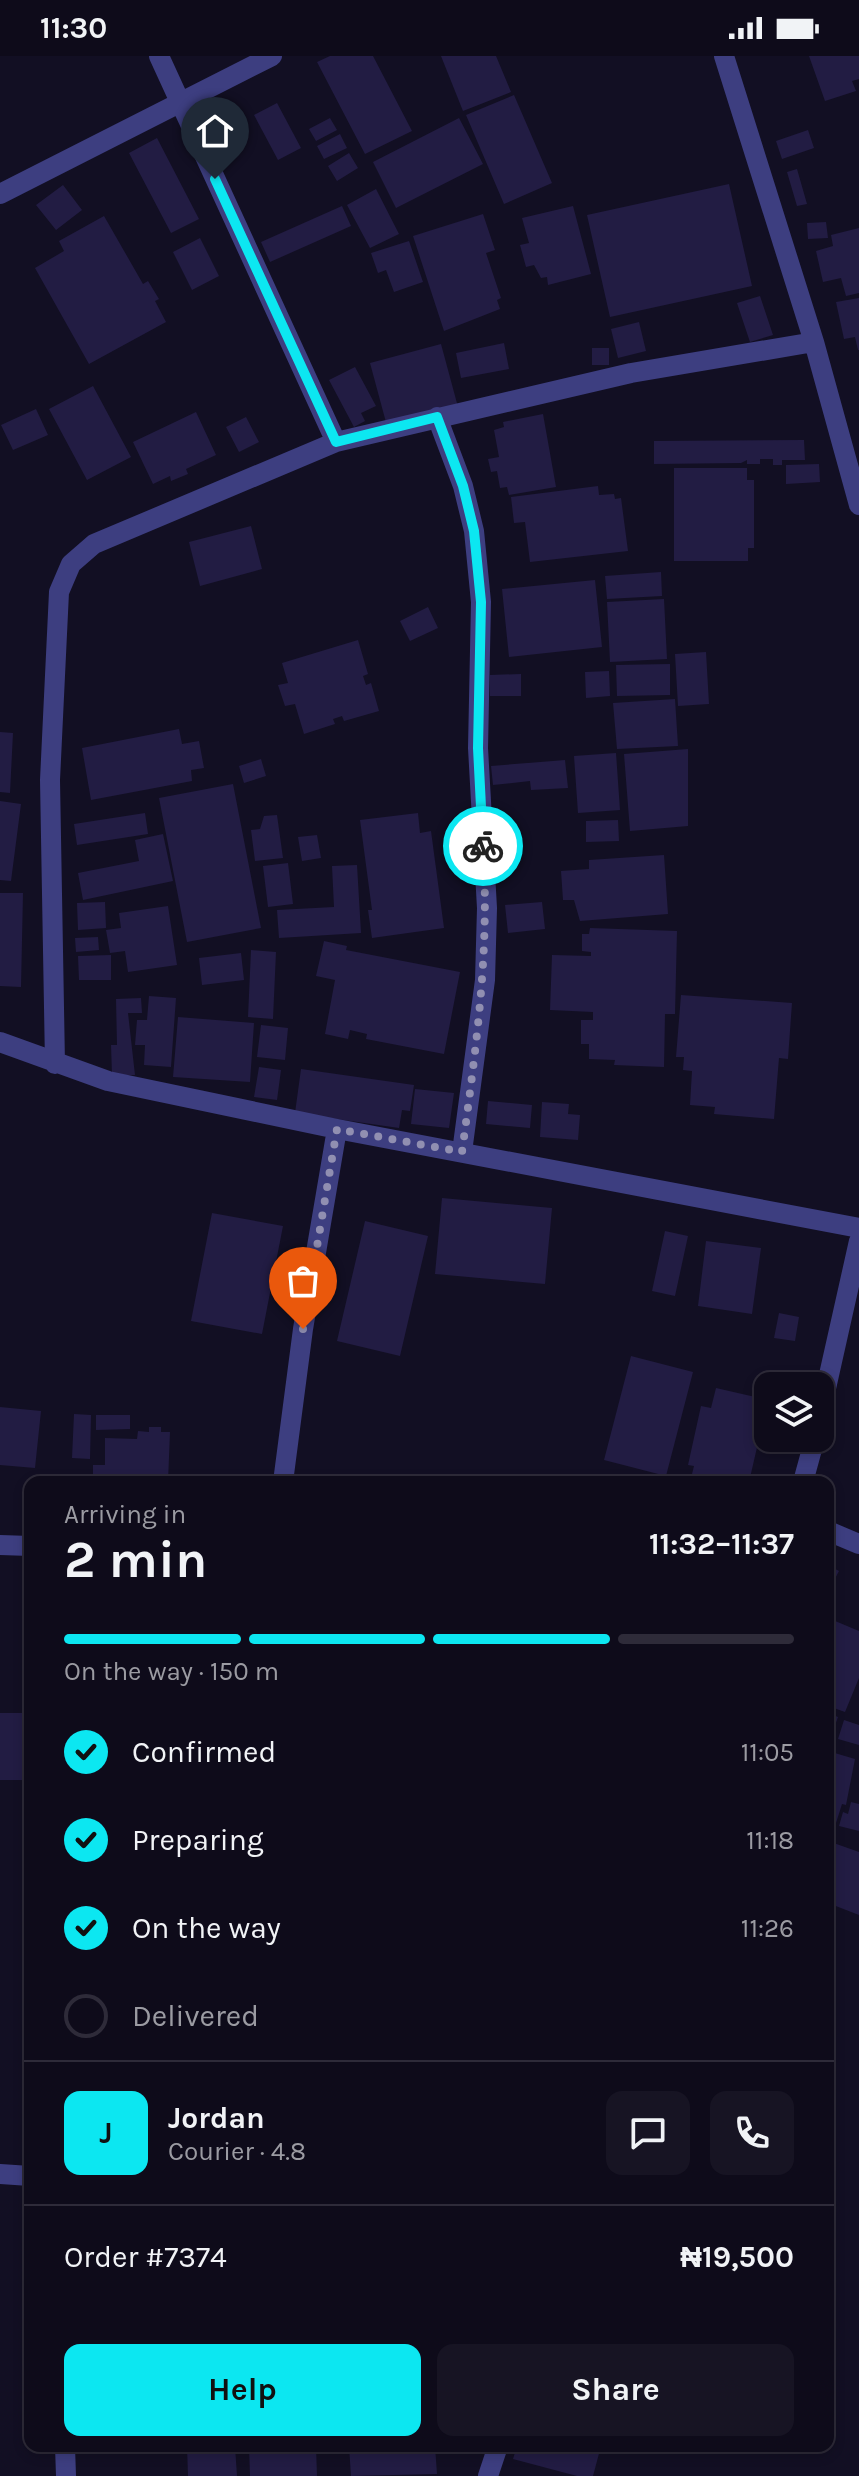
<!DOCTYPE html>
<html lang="en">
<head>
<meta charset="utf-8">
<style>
  :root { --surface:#0e0b1a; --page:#171423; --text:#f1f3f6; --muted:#9b9ba2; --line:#2e2b39; --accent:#0ce7f1 }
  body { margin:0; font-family:Karla,sans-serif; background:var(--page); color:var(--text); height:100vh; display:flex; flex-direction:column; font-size:30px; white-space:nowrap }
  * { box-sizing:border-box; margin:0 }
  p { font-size:26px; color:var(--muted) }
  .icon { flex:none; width:44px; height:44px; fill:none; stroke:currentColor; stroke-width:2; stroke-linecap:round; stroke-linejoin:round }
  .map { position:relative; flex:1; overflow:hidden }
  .panel { position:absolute; left:24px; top:1420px; width:810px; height:976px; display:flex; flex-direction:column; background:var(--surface); border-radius:16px; box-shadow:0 4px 12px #0003,0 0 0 2px var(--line) }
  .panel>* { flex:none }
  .tools { position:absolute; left:754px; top:1316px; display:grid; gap:16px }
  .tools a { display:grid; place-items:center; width:80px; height:80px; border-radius:16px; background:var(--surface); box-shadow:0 4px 12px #0003,0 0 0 2px var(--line); font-size:40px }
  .pin { position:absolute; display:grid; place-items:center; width:68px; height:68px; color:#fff; margin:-82px -34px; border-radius:50% 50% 50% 0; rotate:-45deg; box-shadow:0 0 8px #0007 }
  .pin .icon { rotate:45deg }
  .courier { position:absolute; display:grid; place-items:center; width:80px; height:80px; margin:-40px; border:6px solid #0ce7f1; border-radius:50%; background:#fff; color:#222; box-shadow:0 2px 10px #0007 }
  .overview em { font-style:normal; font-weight:700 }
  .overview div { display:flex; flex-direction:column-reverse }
  .overview { display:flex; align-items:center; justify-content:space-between; height:136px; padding:0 40px }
  h1 { font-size:52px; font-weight:700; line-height:60px }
  .bar { display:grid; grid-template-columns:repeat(4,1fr); gap:12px 8px; align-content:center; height:96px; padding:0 40px }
  .bar i { height:10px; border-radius:6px; background:var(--line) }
  .bar .selected { background:var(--accent) }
  .bar p { grid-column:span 4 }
  .line { display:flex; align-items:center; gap:20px; padding:0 40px; border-top:2px solid var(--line) }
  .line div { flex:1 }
  .round { display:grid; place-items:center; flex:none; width:84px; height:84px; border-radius:16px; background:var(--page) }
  ol { padding:0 40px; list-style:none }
  li { display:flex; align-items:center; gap:24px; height:88px }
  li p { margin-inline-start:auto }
  li .icon { padding:8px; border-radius:50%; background:var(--accent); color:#111; stroke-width:4 }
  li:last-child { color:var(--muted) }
  li i { width:44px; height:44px; border:4px solid var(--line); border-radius:50% }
  .primary-button { display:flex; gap:16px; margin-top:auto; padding:16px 40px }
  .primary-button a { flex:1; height:92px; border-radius:16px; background:var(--accent); color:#111; font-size:32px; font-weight:700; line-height:92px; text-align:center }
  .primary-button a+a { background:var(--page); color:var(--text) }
  .status { display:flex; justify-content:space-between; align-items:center; height:56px; padding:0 40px; background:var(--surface); direction:ltr }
  .status svg { height:22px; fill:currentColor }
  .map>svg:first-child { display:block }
</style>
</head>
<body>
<div class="status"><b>11:30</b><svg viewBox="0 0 49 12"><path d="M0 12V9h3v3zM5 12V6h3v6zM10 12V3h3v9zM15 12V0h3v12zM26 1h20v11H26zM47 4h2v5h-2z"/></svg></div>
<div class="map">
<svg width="859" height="2420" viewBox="0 0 859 2420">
  <rect width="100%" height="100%" fill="#120f23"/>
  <!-- building -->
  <path fill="#221c43" d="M330,0H373L412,75L365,98L317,6Z
    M441,0H496L511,36L463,55Z
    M809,0H859V23L852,25L856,35L825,45Z
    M514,39L552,127L504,148L466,59Z
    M277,47L301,92L278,104L254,59Z
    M330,62L337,74L316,85L309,73Z
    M459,62L483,108L396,152L373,106Z
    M808,74L814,92L782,103L776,85Z
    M340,78L347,92L324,103L317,90Z
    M157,82L199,163L171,177L129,97Z
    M349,97L358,112L337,125L328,110Z
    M797,113L807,148L797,150L787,116Z
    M729,128L752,230L610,261L587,159Z
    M63,129L82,154L56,174L36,149Z
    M376,133L399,178L370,192L347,149Z
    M342,150L351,170L270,206L261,186Z
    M573,150L591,218L548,229L547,221L541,222L534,209L526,211L520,189L529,187L522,162Z
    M483,158L495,194L486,197L501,242L497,244L500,253L444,275L413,180Z
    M104,160L143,228L148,225L159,243L155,245L166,266L89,308L35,212L64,195L59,185Z
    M826,166L828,182L808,183L807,167Z
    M859,172V237L846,240L841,222L823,226L816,195L833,190L831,179Z
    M200,182L219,220L192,234L173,196Z
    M409,185L423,226L394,236L386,214L378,217L371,197Z
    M760,240L773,279L750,286L737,247Z
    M859,242V294H858L855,281L844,283L836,246Z
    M639,266L646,295L618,302L611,273Z
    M504,287L509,313L461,322L456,297Z
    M441,288L458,351L387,370L370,307Z
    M592,292H609V309H592Z
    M355,311L376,350L361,357L365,365L354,371L329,324Z
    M93,330L131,401L87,424L49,353Z
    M36,353L48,379L13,394L1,369Z
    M196,356L216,399L186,413L188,418L171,425L170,420L153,428L133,386Z
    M543,358L556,431L509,439L507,431L500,432L497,415L491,416L488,403L499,401L494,374L504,371L503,366Z
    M246,361L259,386L239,396L226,371Z
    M804,384L805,404H782V409H773V403H760V408H747V404L741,407L654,408V385Z
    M819,408L820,426L786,428V409Z
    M674,412H747V424H754V492H748V505H674Z
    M598,430L599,439L614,438L615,443L621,442L628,495L530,506L525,466L514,467L511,441Z
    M251,470L262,513L200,530L189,486Z
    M661,516L662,540L607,543L605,520Z
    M595,524L602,591L509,601L502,533Z
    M664,543L667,603L610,606L607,546Z
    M428,551L438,572L410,585L400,565Z
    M358,584L368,618L363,620L366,629L371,627L379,655L344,665L342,660L333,663L335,668L304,678L295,648L285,650L278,629L288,627L282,607Z
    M706,596L709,648L678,650L675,598Z
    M670,608V639L617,640L616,609Z
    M609,615L610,640L586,642L585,616Z
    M521,618V640H490V619Z
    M675,643L678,690L617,693L613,647Z
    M179,673L182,688L199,685L204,712L191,714L192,725L91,744L82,692Z
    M0,676L13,677L10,737L0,736Z
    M688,693V770L630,775L624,698Z
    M616,697L620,754L578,757L574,700Z
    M261,703L266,720L244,727L239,710Z
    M565,704L568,732L531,734L530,725L493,729L491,710Z
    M233,728L261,872L187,886L159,742Z
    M0,745L21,748L11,825L0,824Z
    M145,757L148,778L77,789L74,768Z
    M418,757L420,777L431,775L444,872L372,882L368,854H372L360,764Z
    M277,759L283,802L255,805L251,774L260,773L264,760Z
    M618,764L619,785L586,786V765Z
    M163,778L173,825L83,844L78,817L139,805L135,784Z
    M317,779L321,802L302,805L298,781Z
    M664,799L668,858L580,865L574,844H563L561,815L589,813V804Z
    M288,807L293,848L268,851L263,810Z
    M357,809L361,877L279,882L277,854L334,851L332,810Z
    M0,837H23L21,931L0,930Z
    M105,846L106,872L78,874L77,847Z
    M542,846L545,873L508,877L505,849Z
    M168,850L177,909L128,916L125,895L110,897L106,874L121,872L119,857Z
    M590,872L677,875L675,958H665L664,1011L614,1009L615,1004L589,1003V988H581V964H593V956L550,954L552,899L591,900V896L582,895V878H589Z
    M98,881L99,894L76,896L75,882Z
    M324,885L347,890L346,894L460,916L444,998L366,983L367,978L350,974L348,983L325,978L335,924L316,920Z
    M251,894L276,896L273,963L248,961Z
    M241,897L244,924L202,929L199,902Z
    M111,899V924H79L78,900Z
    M681,939L792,947L788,1003L779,1002L774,1063L714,1058L715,1051L690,1049L692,1015L683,1014L684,1001H676Z
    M149,940L176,942L171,1011L144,1009L145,989H135L137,964H147Z
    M141,942L142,957H128L135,1019H112L111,989H117L116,943Z
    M178,961L254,967L250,1026L173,1021Z
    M261,969L288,972L285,1004L257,1001Z
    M259,1011L281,1014L277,1044L254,1041Z
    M301,1013L414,1029L410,1055L402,1054L399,1072L295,1057Z
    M415,1033L454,1037L449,1072L411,1068Z
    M488,1045L532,1049L530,1072L486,1068Z
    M542,1046L569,1048L568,1058L580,1059L578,1084L540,1081Z
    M442,1142L552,1152L545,1228L435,1218Z
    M212,1157L283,1170L262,1278L191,1265Z
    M365,1165L428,1180L400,1300L337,1285Z
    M665,1175L688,1180L675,1240L652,1235Z
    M706,1185L761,1192L752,1258L698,1250Z
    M779,1257L799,1261L795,1285L774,1282Z
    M631,1300L693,1316L666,1420L604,1404Z
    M771,1317L791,1320L790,1330H770Z
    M716,1332L768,1344L749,1426H690L694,1410L688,1409L701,1350L711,1352Z
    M0,1351L41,1355L35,1412L0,1409Z
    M74,1358L91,1359L90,1403L72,1402Z
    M96,1359H130V1373L96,1374Z
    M149,1371H161V1376H170L168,1426H93V1409H105V1382L137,1383L138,1375L149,1376Z
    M828,1509L839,1515L828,1536Z
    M828,1562L859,1575V1622L845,1656L828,1650Z
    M0,1657H30V1724H0Z
    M828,1657L838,1661L831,1681L828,1680Z
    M844,1664L859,1669V1689L838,1683Z
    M828,1695L855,1703L846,1749L842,1748L836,1767L828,1764Z
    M851,1746L859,1748V1775L839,1770L843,1756L848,1758Z
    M828,1785L859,1796V1859L828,1847Z
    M187,2390H235L237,2420H188Z
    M249,2390H316L317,2420H250Z
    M349,2390H435L437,2418L351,2420Z
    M517,2390H601L593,2420H577L513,2403Z"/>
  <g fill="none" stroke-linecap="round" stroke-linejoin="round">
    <!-- minor -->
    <path stroke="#3d3e80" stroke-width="20" d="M159,0L336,386
      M724,0L814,286L859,449
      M0,138L272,0
      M437,361L463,430L474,475L481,546L478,692L487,852L485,924L462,1096
      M0,986L108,1025L337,1073L859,1172
      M55,1008L50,724L59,536L71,508L94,488L336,386L631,317L814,286
      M820,1359L859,1185
      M283,1426L303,1273L337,1073
      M803,1426L815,1382
      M828,1475L859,1488
      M0,1489L30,1490
      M0,2118L30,2120
      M65,2390L66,2420
      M488,2420L498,2390"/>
  </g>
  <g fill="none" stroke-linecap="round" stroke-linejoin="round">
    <!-- done -->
    <path stroke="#918fb1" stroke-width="8" stroke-dasharray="0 14.4" d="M303,1273L337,1073L462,1096C476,992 490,895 483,790"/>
    <!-- route -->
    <path stroke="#0ce7f1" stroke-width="10" d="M215,123L336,386L437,361L463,430L474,475L481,546L478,692L483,790"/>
  </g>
</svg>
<div class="tools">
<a><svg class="icon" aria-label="layers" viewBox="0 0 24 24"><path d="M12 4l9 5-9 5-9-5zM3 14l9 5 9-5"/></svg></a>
</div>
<div class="pin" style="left:303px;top:1273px;background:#ea580c"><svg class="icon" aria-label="bag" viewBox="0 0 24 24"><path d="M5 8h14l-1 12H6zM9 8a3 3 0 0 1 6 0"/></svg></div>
<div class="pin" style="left:215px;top:123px;background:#1f2937"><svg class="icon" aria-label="home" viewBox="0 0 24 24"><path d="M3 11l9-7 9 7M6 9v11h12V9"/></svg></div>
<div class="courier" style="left:483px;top:790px"><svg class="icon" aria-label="bike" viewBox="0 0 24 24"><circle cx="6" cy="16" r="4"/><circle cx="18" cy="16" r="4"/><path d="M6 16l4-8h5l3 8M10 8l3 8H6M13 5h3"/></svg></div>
<section class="panel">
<div class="overview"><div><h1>2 min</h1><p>Arriving in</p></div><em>11:32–11:37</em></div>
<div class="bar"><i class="selected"></i><i class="selected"></i><i class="selected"></i><i></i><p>On the way · 150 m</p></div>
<ol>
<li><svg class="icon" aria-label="check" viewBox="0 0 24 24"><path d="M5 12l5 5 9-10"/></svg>Confirmed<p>11:05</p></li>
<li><svg class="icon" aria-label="check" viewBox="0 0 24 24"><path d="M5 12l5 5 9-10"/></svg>Preparing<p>11:18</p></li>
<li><svg class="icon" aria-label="check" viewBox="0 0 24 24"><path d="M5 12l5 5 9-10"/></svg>On the way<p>11:26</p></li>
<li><i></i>Delivered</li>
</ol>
<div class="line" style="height:144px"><b class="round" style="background:var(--accent);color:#111">J</b><div><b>Jordan</b><p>Courier · 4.8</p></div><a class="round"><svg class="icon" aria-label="chat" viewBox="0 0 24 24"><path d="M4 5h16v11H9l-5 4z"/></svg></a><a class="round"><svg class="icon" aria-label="phone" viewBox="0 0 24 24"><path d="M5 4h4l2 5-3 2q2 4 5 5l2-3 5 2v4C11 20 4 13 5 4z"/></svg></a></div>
<div class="line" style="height:104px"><div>Order #7374</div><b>₦19,500</b></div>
<div class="primary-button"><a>Help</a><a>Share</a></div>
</section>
</div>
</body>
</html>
